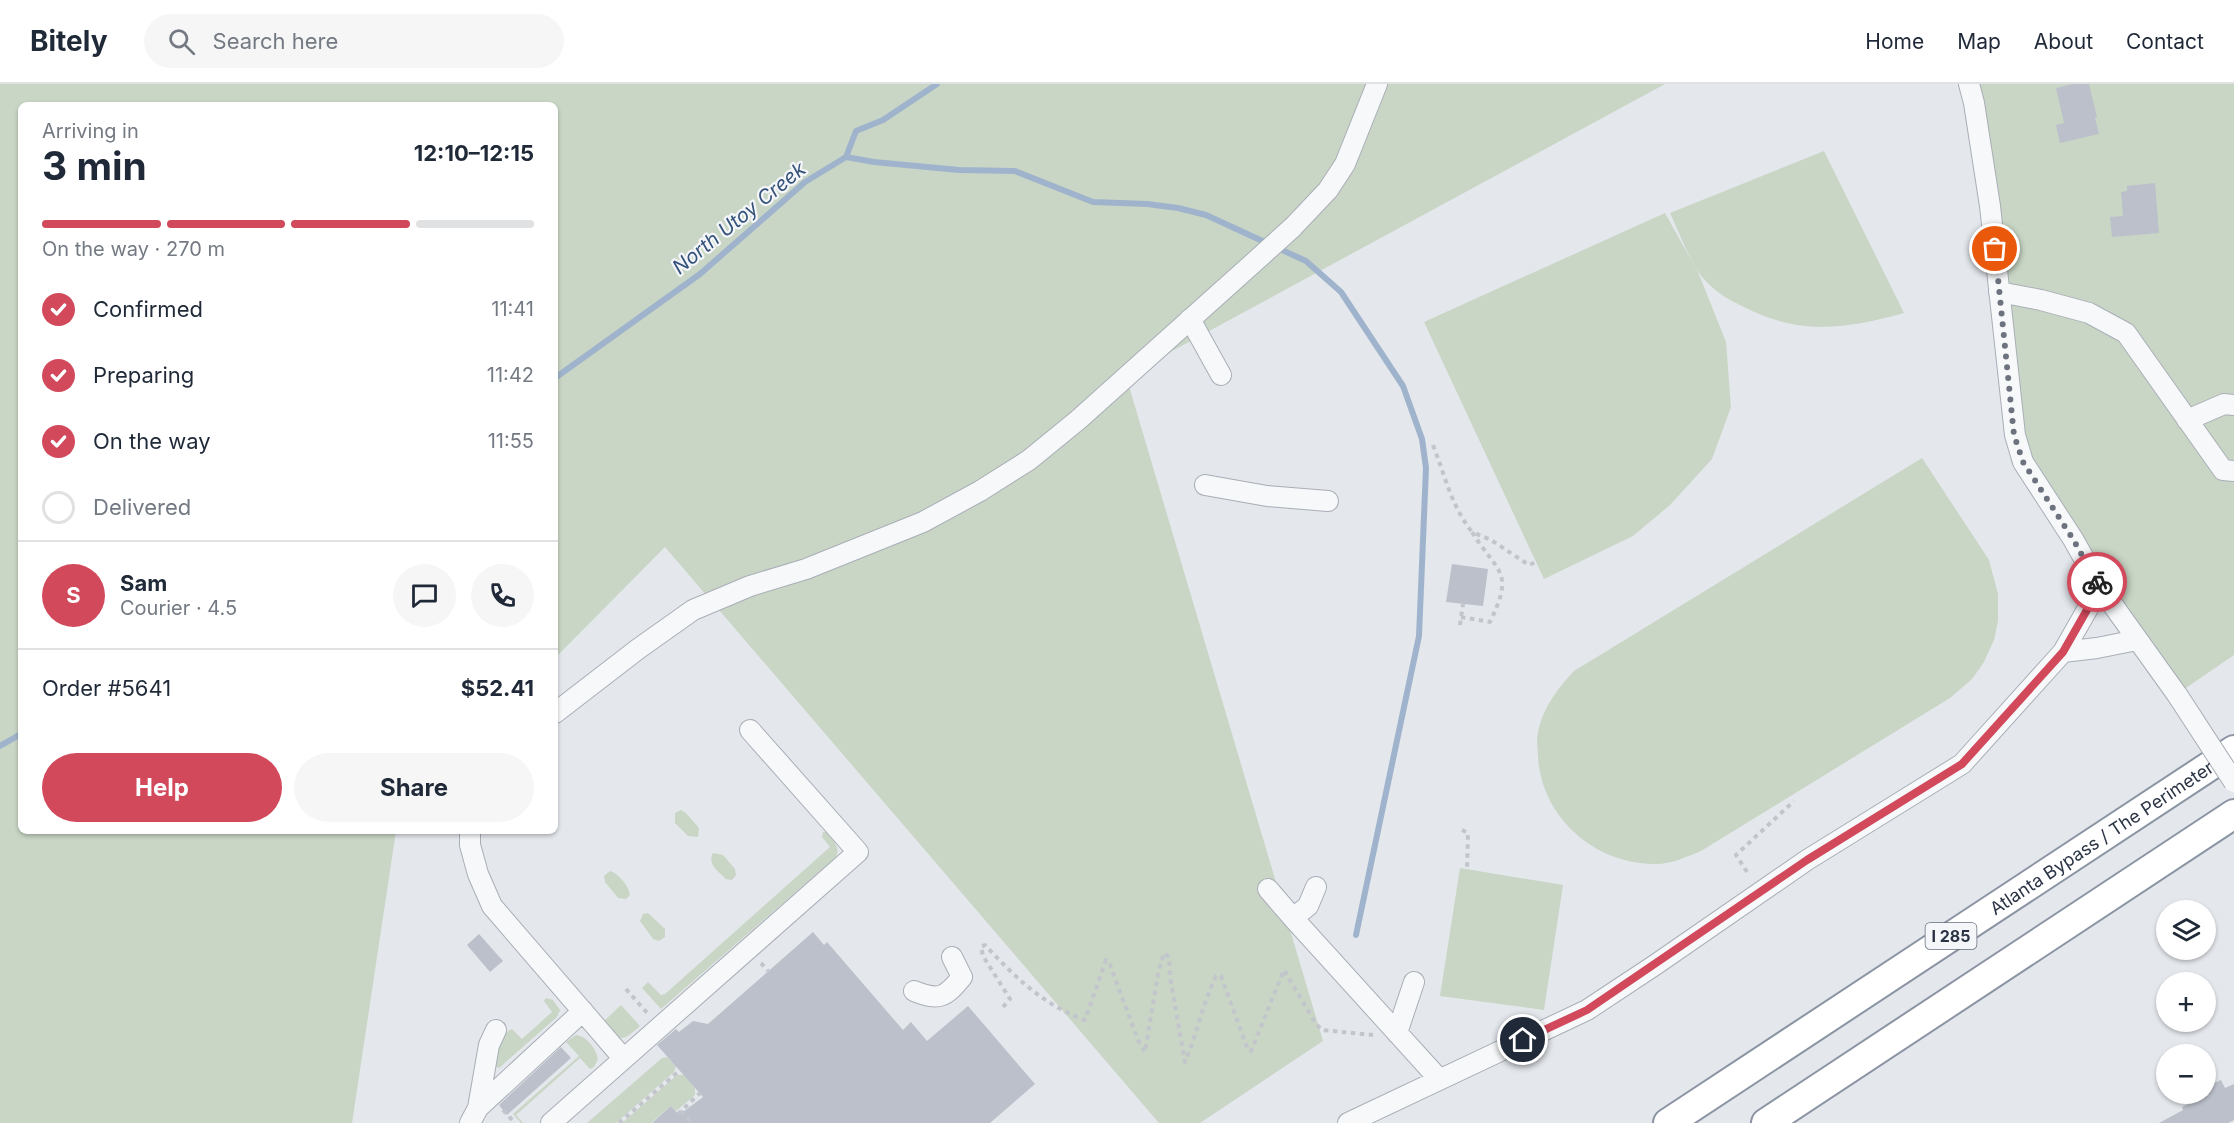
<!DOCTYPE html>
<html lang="en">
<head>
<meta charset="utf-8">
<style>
  :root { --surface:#fff; --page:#f6f6f7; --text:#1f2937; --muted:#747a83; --line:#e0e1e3; --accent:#d1495b }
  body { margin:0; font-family:Inter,sans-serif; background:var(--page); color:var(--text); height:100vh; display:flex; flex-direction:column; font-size:22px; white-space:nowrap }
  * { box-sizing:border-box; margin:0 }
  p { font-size:20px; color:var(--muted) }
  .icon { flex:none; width:33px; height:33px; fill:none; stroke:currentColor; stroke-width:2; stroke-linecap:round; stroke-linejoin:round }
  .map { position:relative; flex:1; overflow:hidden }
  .side { position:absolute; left:18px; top:18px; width:540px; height:732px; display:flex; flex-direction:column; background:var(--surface); border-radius:9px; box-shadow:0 2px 4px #0004 }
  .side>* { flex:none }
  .tools { position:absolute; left:2156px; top:816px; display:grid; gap:12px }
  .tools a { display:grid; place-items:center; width:60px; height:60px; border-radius:50%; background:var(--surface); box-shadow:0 2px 4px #0004; font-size:30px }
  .pin { position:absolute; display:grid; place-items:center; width:51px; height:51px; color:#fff; margin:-26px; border:3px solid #fff; border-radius:50%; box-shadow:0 2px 6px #0007 }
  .courier { position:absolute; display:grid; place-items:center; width:60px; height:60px; margin:-30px; border:4px solid #d1495b; border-radius:50%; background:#fff; color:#222; box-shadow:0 2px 8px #0007 }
  .overview em { font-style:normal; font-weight:700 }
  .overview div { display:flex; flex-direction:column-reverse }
  .overview { display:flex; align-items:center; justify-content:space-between; height:102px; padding:0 24px }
  h1 { font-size:39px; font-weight:700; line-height:45px }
  .bar { display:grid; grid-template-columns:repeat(4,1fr); gap:9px 6px; align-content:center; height:72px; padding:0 24px }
  .bar i { height:8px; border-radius:4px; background:var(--line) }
  .bar .active { background:var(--accent) }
  .bar p { grid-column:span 4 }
  .line { display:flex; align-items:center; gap:15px; padding:0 24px; border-top:2px solid var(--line) }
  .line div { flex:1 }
  .round { display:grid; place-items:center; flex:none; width:63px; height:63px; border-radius:32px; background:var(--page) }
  ol { padding:0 24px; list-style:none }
  li { display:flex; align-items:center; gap:18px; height:66px }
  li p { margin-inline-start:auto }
  li .icon { padding:6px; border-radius:50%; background:var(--accent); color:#fff; stroke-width:4 }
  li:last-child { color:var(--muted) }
  li i { width:33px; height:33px; border:3px solid var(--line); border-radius:50% }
  .action { display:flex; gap:12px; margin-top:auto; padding:12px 24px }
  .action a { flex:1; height:69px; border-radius:36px; background:var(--accent); color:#fff; font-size:24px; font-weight:700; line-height:69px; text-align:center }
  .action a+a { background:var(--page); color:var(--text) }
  header { display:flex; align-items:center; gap:36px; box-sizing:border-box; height:84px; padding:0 30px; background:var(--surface); border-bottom:2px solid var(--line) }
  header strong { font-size:28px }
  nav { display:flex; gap:33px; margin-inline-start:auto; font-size:21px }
  .search { width:420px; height:54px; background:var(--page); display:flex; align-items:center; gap:15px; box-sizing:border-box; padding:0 21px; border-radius:33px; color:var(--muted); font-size:22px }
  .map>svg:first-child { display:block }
</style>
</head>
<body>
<header>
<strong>Bitely</strong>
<div class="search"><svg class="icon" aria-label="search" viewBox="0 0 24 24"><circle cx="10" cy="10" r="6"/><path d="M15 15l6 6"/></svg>Search here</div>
<nav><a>Home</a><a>Map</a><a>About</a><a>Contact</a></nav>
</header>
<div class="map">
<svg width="2234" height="1039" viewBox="0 0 2234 1039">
  <rect width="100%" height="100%" fill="#e4e7ec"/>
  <!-- green -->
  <path fill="#c9d6c5" d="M0,0H1665L1126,292L1323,957L1200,1039H1159L665,463L555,574V21H21V747H396L352,1039H0Z
    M1968,0H2234V571L2180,608L2011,378L2003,240Z
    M1824,67L1904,229C1846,245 1800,252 1744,223C1729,216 1715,208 1703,194C1692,182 1678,146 1670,129Z
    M1665,129L1698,188L1726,258L1731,323L1712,375L1670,421L1633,452L1544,495L1424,238Z
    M1922,374L1989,476L1998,510V537L1994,556L1984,578L1972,595L1950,614L1701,767C1686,773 1670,781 1653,780C1593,779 1541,732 1538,672C1538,665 1536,656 1538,649C1542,625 1558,604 1574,587Z
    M681,726L686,729L699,744L698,753L688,752L675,739V729Z
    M823,748H826C832,756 841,762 836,773L661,925L642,904L648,898L661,911L665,910L830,763L822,753Z
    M713,769L723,771L735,785L736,791L732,796L726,795C718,787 707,780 713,769Z
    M1460,784L1563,801L1544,926L1440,912Z
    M610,787C618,789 629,802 630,811L626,815L618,814L605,798L604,792Z
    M648,829L665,845V853L659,857L653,855L640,837L643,830Z
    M546,914L553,916L560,926L557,933L499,984L494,982C495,967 497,952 512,945L522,955L552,928L544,917Z
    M621,921L640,942C620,960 619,957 604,937Z
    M576,951C587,952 596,965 598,975L594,983L590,985L580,974L516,1031L523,1039H521L513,1030L579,972L566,958Z
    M667,973L676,982L674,988L616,1039H587L662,974Z
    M677,991H684L695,1004V1011L676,1027L671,1022L651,1039H622Z"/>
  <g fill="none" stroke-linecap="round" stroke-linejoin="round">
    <!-- stream -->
    <path stroke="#9fb4cc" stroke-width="6" d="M846,73L874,78L959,86L1015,87L1093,118L1147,120L1178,124L1206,131L1306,177L1341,208L1403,302L1422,355L1426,384L1419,552L1356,851
      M555,294L700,190L805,98L846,73L856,47L883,36L937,0
      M0,662L21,650"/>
  </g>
  <!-- building -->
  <path fill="#bbc0ca" d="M2073,0H2089L2097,33L2095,34L2099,50L2060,59L2056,41L2064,39L2056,4Z
    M2155,99L2159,149L2112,153L2110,133L2123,132L2121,108L2127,107V102Z
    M1452,480L1488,485L1483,522L1446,518Z
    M813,848L824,861L827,858L903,946L911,938L927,957L968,922L1035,1000L990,1039H652L671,1022L679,1031L703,1013L657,961L676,945L679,948L693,937L708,940Z
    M479,850L503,877L490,888L467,861Z
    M561,963L571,974L507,1031L499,1021Z
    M2221,996L2225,1004L2234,1000V1036L2228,1039H2159L2183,1026L2182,1023L2209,1011L2205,1003Z"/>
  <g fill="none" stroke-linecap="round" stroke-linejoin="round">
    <defs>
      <path id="minor" d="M1969,0L1974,19L1990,122L2015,351L2023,378L2073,455L2100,503L2178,612
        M1999,208L2041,216L2089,229L2126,249L2223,386L2234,387
        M1190,235L1221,291
        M2187,336L2224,320L2234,321
        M1205,401L1267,412L1328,417
        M2063,568L2097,564L2137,556
        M555,629L638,565L693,526L750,502L806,485L923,438L980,407L1029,376L1078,336L1261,172L1293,143L1328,106L1345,80L1377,0
        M470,747V761L478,790L492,822L623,974
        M1316,803L1308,822L1293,834L1439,995
        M1268,805L1293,834
        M914,907C939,917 945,914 962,893L952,873
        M1397,949L1414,898
        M478,1024L489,961L496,946
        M470,1039L478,1024L583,927
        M551,1039L858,768L750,646
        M1348,1039L1587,926L1655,881L1807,776L1962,680L2063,568L2100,503"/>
      <g id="highway">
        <path id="s1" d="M1668,1039L2234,666"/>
        <path d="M1766,1039L2234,730"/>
      </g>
    </defs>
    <!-- minor casing -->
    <use href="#minor" stroke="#a9aeb7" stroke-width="22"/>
    <!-- highway casing -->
    <use href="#highway" stroke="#8b94a3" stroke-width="32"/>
    <!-- path -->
    <path stroke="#c2c5cb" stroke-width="4" stroke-dasharray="4.5 4.5" stroke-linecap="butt" d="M1433,361C1445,392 1451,421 1472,448
      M1461,533L1490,538C1515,486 1498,490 1472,448L1491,456L1529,481L1536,478
      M1460,541L1463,520
      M1462,746L1468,749L1467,786
      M1747,788L1736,771L1794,717
      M761,879L768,887
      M626,905L649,931
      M1003,923L1010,915L983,872L981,863L985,861C1014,892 1043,921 1085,936L1106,876L1110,881L1138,956L1145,968L1158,890L1164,869L1169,873L1170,893L1185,978C1197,950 1203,919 1216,892H1221L1248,966L1251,967L1284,886L1316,940L1322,946L1373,951
      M503,1026L515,1039
      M681,1027L691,1039
      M678,1030L700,1009
      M619,1039L680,986"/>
    <!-- minor -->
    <use href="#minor" stroke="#f7f8fa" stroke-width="20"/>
    <!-- highway -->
    <use href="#highway" stroke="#fff" stroke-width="28"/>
    <defs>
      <path id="minor-bridge" d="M2178,612L2234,698"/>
    </defs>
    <!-- minor-bridge casing -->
    <use href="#minor-bridge" stroke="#a9aeb7" stroke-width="22" stroke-linecap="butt"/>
    <!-- minor-bridge -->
    <use href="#minor-bridge" stroke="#f7f8fa" stroke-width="20"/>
  </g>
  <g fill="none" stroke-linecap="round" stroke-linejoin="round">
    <!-- done -->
    <path stroke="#6c737f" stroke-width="6" stroke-dasharray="0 10.8" d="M1995,165L2014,351L2023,378L2073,455L2097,498"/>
    <!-- route -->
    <path stroke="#d1495b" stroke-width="8" d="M1523,956L1587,926L1807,776L1962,680L2063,568L2100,503L2097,498"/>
  </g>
  <g text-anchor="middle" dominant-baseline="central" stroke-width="4.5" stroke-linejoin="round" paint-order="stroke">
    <!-- shield labels -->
    <rect fill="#f4f6f9" stroke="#676e7b" stroke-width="1.5" x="1925.5" y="839" width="51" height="26" rx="4.5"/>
    <g font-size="16" font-weight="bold" fill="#2b3445">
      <text x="1951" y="852">I 285</text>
    </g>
    <!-- street labels -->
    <g font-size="18" fill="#2b3445" stroke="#f4f6f9">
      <text stroke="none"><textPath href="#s1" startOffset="519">Atlanta Bypass / The Perimeter</textPath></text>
    </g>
    <!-- water labels -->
    <g font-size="20" font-style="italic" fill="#34527a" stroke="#f4f6f9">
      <text transform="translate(739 134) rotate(-39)">North Utoy Creek</text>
    </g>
  </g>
</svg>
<div class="tools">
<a><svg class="icon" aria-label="layers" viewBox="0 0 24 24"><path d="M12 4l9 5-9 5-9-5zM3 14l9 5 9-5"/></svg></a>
<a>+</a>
<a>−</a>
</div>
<div class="pin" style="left:1995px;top:165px;background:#ea580c"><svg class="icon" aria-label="bag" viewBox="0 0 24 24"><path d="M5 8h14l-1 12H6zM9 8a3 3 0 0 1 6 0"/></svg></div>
<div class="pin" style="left:1523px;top:956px;background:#1f2937"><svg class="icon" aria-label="home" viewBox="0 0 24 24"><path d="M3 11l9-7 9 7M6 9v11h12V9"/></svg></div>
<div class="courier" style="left:2097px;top:498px"><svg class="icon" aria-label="bike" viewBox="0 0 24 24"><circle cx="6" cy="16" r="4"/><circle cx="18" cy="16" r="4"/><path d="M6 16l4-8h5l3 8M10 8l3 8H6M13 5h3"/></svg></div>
<section class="side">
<div class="overview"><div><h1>3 min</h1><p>Arriving in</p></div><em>12:10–12:15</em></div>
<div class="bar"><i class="active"></i><i class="active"></i><i class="active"></i><i></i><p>On the way · 270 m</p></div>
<ol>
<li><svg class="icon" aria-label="check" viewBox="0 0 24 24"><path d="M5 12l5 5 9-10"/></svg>Confirmed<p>11:41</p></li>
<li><svg class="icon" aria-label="check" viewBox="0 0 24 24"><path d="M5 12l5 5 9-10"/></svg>Preparing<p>11:42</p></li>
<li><svg class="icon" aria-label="check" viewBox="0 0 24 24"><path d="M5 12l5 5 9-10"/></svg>On the way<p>11:55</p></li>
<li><i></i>Delivered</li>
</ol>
<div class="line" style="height:108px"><b class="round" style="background:var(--accent);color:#fff">S</b><div><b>Sam</b><p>Courier · 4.5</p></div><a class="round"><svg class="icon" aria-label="chat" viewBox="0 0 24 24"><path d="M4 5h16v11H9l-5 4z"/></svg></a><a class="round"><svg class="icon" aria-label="phone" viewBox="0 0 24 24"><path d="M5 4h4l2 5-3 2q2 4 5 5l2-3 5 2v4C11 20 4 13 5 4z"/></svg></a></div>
<div class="line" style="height:78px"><div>Order #5641</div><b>$52.41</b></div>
<div class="action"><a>Help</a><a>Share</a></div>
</section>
</div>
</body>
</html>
